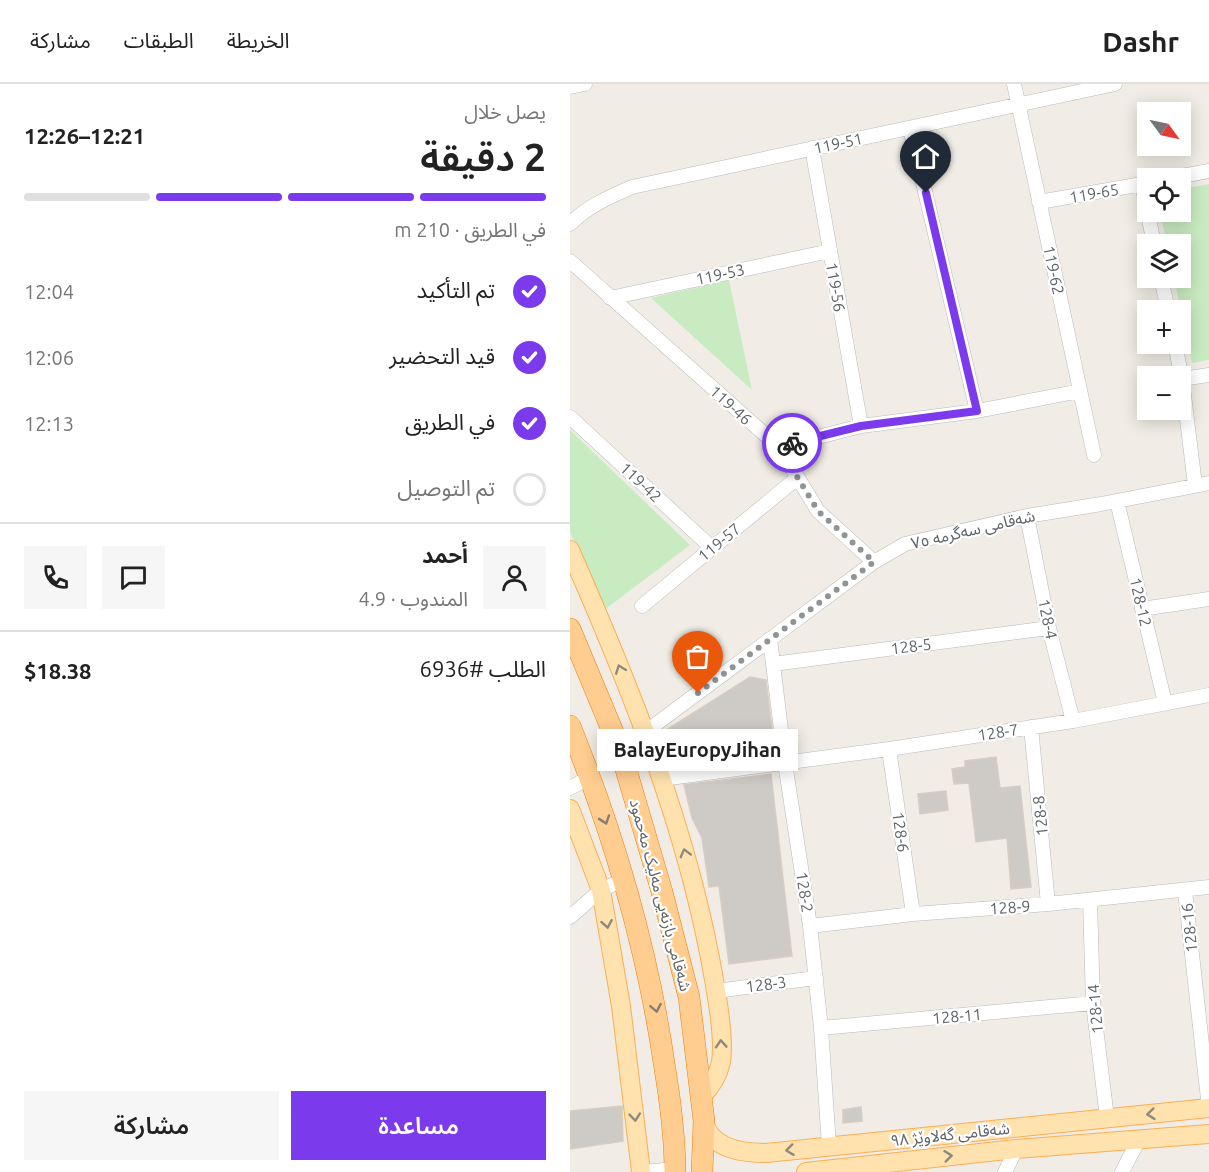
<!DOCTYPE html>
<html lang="ar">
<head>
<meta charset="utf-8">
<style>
  :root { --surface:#fff; --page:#f6f6f6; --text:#222; --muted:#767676; --line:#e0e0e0; --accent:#7c3aed }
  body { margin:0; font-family:Ubuntu,"Noto Sans Arabic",sans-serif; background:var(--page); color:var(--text); direction:rtl; height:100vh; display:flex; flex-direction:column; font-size:22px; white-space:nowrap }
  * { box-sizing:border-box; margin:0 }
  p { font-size:20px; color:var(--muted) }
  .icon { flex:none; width:33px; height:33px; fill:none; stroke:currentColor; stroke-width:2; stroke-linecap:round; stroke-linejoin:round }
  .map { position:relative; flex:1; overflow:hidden; direction:ltr }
  .details { display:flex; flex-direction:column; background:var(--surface); width:570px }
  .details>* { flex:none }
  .needle { width:39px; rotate:123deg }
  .buttons { position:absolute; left:567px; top:18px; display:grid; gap:12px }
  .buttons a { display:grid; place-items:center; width:54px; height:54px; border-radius:0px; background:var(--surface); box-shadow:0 3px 15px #0003; font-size:30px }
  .pin { position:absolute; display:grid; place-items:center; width:51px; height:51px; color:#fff; margin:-62px -26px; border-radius:50% 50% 50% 0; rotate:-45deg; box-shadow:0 0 6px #0007 }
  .pin .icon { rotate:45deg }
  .courier { position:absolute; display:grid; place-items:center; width:60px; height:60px; margin:-30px; border:4px solid #7c3aed; border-radius:50%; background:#fff; color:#222; box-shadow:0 2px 8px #0007 }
  .bubble { position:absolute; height:42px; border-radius:0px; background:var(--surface); box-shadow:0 3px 15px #0003; font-size:20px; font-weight:600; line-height:42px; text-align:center; direction:rtl }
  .overview em { font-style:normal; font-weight:600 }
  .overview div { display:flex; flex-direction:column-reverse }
  .overview { display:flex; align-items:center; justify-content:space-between; height:102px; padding:0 24px }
  h1 { font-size:39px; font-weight:600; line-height:45px }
  .bar { display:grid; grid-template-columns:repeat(4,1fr); gap:9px 6px; align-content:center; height:72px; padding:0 24px }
  .bar i { height:8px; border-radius:4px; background:var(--line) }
  .bar .selected { background:var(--accent) }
  .bar p { grid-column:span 4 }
  .line { display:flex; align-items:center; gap:15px; padding:0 24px; border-top:2px solid var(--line) }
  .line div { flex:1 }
  .round { display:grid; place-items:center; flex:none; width:63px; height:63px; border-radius:0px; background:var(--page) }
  ol { padding:0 24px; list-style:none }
  li { display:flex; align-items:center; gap:18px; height:66px }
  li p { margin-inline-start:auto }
  li .icon { padding:6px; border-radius:50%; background:var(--accent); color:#fff; stroke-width:4 }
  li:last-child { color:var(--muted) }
  li i { width:33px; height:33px; border:3px solid var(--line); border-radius:50% }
  .primary-button { display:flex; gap:12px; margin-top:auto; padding:12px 24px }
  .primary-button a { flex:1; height:69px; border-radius:0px; background:var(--accent); color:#fff; font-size:24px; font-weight:600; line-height:69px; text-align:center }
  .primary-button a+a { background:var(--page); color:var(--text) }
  header { display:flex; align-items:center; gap:36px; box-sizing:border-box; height:84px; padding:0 30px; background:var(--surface); border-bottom:2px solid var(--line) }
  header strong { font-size:28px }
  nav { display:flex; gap:33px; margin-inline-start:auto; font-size:21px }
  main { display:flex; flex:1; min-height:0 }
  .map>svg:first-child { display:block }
</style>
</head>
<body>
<header>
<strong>Dashr</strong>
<nav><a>الخريطة</a><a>الطبقات</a><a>مشاركة</a></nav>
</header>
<main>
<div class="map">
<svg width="639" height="1088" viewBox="0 0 639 1088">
  <rect width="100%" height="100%" fill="#f1ede6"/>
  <!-- green -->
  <path fill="#c9ebc1" d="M639,100V276L622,279L604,194H610V160H597L590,128H610L611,105Z
    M159,196L182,306L81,214Z
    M0,346L120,461L33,527L0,448Z"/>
  <!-- building -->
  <path fill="#cecac5" stroke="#d7cdc4" stroke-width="1.5" d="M180,593L196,596L205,671L100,685L90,656V650Z
    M426,673L430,704L450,702L461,803L441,805L437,754L406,758L399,699L384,700L382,685L395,683V677Z
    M201,690L222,872L159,880L149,802L139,803L132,754L122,734L114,701Z
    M376,707L378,726L350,730L348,710Z
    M52,1022L53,1057L0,1065V1027Z
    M291,1023L292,1037L273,1039V1026Z"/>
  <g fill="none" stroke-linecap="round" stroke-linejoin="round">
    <defs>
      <path id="minor" d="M444,0L524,371
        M0,3L15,0
        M340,44L407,327
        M242,64L291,342
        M601,94L639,87
        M572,100L584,160
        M469,118L578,99
        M0,140C18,122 39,113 62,103L545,0
        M0,177L209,363L248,427L304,478
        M591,194L598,226
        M40,214L260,167
        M605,260L612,295L625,401
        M612,295L639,291
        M0,333L142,464
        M209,363L291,342L407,327L510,307
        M547,417L595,619
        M457,432L479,544L503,637
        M72,522L227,394
        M572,525L639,515
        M200,555L215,679L240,842L251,944L259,1062
        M203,580L479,544
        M461,643L478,820
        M50,665L74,649L304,478L335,460L457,432L531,420L639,399
        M319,665L343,830
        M92,695L319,665L503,637L639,611
        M0,704L20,693
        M615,807L639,1024
        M520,816L523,919L537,1034
        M0,833L31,806L55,795
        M240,842L343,830L478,820L639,803
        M146,907L246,894
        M251,944L523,919
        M74,1088L105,1085
        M435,1088L446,1065
        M552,1088L568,1057"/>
      <path id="major" d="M0,466C58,598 113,733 140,874C145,901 155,951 151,978C148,992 141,1003 131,1013
        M0,725L31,806L51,922L71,1088
        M134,1037C140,1065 173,1069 196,1069L639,1024
        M236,1088L446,1065L639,1050"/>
      <path id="highway" d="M0,545L50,665L92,808L119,913L134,1037L132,1088
        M0,642C44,751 77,863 94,979C100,1015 105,1051 105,1088"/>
    </defs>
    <!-- minor casing -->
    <use href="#minor" stroke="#b7bbbe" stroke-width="15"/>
    <!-- major casing -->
    <use href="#major" stroke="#fead52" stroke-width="20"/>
    <!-- highway casing -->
    <use href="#highway" stroke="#f87a00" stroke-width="22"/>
    <!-- minor -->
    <use href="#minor" stroke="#fff" stroke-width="14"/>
    <!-- major -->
    <use href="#major" stroke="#ffe2ae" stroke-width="18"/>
    <!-- highway -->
    <use href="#highway" stroke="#ffcd90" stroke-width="21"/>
  </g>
  <!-- one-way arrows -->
  <defs><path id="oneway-chevron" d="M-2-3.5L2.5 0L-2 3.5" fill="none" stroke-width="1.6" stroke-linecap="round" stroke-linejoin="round" transform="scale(1.5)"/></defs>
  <g stroke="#8e8a7d">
    <use href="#oneway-chevron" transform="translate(50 585) rotate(-111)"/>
    <use href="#oneway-chevron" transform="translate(115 769) rotate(-105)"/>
    <use href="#oneway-chevron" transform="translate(37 840) rotate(80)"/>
    <use href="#oneway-chevron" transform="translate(151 960) rotate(-94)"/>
    <use href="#oneway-chevron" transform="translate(581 1030) rotate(174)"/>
    <use href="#oneway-chevron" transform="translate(65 1033) rotate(84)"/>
    <use href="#oneway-chevron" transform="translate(220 1066) rotate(173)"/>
    <use href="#oneway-chevron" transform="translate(378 1072) rotate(-6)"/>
  </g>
  <g stroke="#867e72">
    <use href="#oneway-chevron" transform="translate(35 736) rotate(71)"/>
    <use href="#oneway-chevron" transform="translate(86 924) rotate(79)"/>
  </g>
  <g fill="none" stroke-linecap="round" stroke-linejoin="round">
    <!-- done -->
    <path stroke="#919494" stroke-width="6" stroke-dasharray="0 10.8" d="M128,609L304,478L248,427L209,363L222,359"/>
    <!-- route -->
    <path stroke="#7c3aed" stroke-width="8" d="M222,359L291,342L407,327L356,109"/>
  </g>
  <g text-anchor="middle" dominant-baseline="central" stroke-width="4.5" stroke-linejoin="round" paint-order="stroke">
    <!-- street labels -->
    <g font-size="16" fill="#5e6468" stroke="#fff">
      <text transform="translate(268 59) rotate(-12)">119-51</text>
      <text transform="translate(524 109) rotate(-10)">119-65</text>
      <text transform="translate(484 186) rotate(78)">119-62</text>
      <text transform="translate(150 190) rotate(-12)">119-53</text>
      <text transform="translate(266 203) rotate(80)">119-56</text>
      <text transform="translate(161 321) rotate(42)">119-46</text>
      <text transform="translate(71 398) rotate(43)">119-42</text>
      <text transform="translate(403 445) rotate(-13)">شەقامی سەگرمە ٧٥</text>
      <text transform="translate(149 458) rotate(-40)">119-57</text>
      <text transform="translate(571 518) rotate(77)">128-12</text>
      <text transform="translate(478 535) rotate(78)">128-4</text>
      <text transform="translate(341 562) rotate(-7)">128-5</text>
      <text transform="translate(428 648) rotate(-9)">128-7</text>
      <text transform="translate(470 732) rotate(-96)">128-8</text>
      <text transform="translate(331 748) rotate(82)">128-6</text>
      <text transform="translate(235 808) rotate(81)">128-2</text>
      <text transform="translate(91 811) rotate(75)">شەقامی بازنەیی مەلیک مەحمود</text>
      <text transform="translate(440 823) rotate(-4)">128-9</text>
      <text transform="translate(619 844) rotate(-96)">128-16</text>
      <text transform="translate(196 900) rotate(-7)">128-3</text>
      <text transform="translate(525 925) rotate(-95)">128-14</text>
      <text transform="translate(387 932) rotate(-5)">128-11</text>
      <text transform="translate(380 1050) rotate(-6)">شەقامی گەلاوێژ ٩٨</text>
    </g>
  </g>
</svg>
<div class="buttons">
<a><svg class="needle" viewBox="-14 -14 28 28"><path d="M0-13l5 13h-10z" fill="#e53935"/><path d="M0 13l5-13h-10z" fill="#767676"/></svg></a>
<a><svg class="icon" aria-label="locate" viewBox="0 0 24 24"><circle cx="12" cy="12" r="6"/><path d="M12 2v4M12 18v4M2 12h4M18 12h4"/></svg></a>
<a><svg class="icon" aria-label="layers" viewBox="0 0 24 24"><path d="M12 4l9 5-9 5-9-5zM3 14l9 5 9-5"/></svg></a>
<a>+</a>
<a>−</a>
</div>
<div class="pin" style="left:128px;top:609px;background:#ea580c"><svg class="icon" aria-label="bag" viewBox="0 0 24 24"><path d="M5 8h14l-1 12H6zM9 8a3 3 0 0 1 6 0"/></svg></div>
<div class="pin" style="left:356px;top:109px;background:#1f2937"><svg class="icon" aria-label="home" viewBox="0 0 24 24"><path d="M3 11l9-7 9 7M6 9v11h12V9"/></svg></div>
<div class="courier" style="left:222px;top:359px"><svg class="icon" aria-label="bike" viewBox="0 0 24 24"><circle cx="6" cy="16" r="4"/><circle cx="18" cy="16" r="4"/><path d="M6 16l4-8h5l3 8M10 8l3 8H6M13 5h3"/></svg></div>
<div class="bubble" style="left:27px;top:645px;width:201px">BalayEuropyJihan</div>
</div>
<section class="details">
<div class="overview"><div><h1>2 دقيقة</h1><p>يصل خلال</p></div><em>12:21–12:26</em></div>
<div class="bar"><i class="selected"></i><i class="selected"></i><i class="selected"></i><i></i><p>في الطريق · 210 m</p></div>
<ol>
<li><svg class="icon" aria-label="check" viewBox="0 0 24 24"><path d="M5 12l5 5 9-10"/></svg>تم التأكيد<p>12:04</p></li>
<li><svg class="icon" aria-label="check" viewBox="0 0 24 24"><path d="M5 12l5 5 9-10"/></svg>قيد التحضير<p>12:06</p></li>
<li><svg class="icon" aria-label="check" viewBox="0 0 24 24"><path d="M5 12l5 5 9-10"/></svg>في الطريق<p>12:13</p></li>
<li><i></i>تم التوصيل</li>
</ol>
<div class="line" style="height:108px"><a class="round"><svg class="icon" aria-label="person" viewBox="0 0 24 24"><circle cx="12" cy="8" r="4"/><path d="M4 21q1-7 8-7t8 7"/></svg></a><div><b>أحمد</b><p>المندوب · 4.9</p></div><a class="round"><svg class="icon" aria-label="chat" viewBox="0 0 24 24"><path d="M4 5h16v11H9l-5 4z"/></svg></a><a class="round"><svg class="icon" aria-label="phone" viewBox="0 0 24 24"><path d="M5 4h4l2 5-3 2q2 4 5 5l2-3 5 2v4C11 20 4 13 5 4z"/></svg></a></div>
<div class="line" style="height:78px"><div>الطلب #6936</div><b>$18.38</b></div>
<div class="primary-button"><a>مساعدة</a><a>مشاركة</a></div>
</section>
</main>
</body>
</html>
